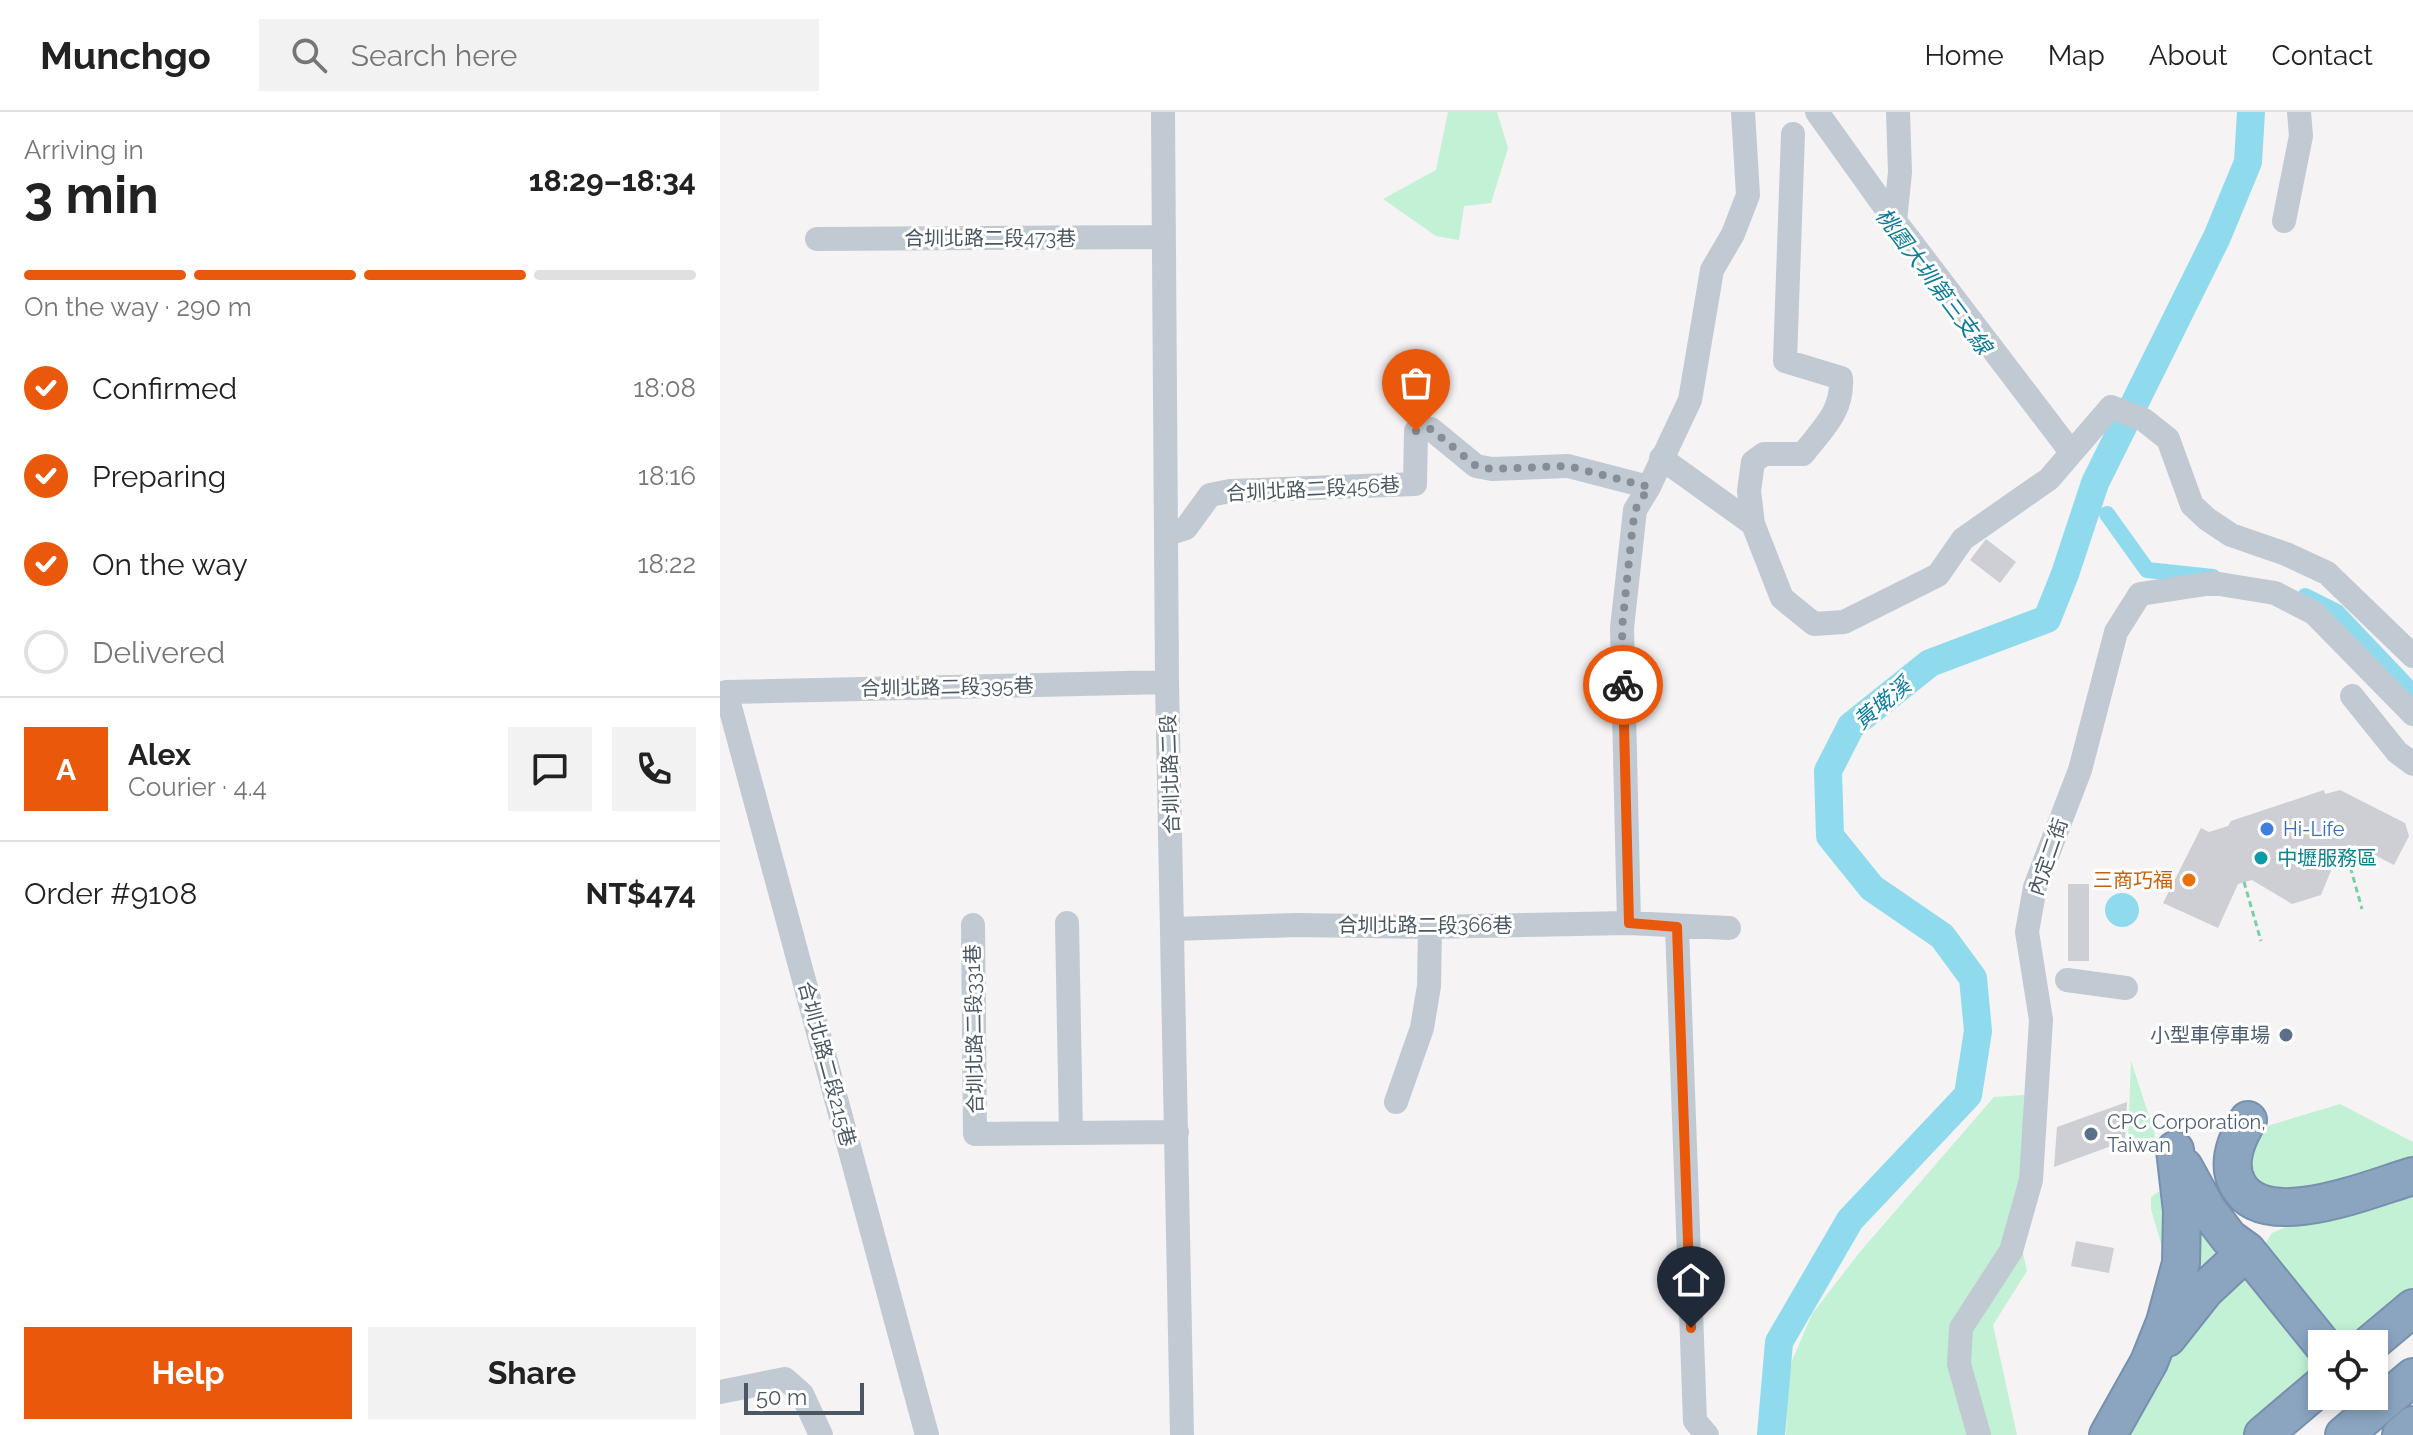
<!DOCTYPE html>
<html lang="en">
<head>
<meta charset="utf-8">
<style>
  :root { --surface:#fff; --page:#f2f2f2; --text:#222; --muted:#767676; --line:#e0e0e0; --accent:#ea580c }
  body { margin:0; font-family:Raleway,"Noto Sans TC",sans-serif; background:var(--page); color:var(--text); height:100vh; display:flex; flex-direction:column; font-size:30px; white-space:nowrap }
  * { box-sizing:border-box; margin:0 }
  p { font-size:26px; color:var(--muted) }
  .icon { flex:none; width:44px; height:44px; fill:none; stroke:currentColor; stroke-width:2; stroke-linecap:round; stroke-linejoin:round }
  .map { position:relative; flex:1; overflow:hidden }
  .details { display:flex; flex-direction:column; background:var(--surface); width:720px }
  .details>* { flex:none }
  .fabs { position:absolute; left:1588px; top:1218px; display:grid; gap:16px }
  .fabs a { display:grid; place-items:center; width:80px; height:80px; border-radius:0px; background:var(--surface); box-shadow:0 4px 12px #0003; font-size:40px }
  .scale { position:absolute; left:24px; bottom:20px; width:120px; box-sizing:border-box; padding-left:8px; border:4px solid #4a5661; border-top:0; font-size:22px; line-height:28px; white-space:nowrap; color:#4a5661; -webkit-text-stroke:6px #fff; paint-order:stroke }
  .pin { position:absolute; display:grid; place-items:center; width:68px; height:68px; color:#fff; margin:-82px -34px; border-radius:50% 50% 50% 0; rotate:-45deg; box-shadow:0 0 8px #0007 }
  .pin .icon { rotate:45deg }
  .courier { position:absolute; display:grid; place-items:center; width:80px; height:80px; margin:-40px; border:6px solid #ea580c; border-radius:50%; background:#fff; color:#222; box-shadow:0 2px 10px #0007 }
  .summary em { font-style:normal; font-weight:700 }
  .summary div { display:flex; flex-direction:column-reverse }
  .summary { display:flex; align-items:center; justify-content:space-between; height:136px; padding:0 24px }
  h1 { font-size:52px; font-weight:700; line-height:60px }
  .bar { display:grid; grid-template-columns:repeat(4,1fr); gap:12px 8px; align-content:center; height:96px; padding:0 24px }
  .bar i { height:10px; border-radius:6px; background:var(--line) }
  .bar .on { background:var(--accent) }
  .bar p { grid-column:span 4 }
  .line { display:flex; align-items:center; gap:20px; padding:0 24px; border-top:2px solid var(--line) }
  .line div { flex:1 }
  .round { display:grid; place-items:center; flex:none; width:84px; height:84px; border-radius:0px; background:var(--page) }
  ol { padding:0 24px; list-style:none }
  li { display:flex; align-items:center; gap:24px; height:88px }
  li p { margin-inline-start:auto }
  li .icon { padding:8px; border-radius:50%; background:var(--accent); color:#fff; stroke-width:4 }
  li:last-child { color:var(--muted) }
  li i { width:44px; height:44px; border:4px solid var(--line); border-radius:50% }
  .button { display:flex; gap:16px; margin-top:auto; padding:16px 24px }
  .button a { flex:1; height:92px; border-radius:0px; background:var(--accent); color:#fff; font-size:32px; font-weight:700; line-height:92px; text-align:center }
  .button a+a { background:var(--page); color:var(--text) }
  header { display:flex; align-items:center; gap:48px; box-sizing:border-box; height:112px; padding:0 40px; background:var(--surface); border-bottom:2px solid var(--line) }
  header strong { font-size:38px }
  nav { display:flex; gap:44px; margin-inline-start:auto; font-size:28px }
  .search { width:560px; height:72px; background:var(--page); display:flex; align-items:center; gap:20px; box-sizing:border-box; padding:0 28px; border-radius:0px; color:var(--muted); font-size:30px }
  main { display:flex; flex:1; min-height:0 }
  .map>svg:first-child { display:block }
</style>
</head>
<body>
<header>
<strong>Munchgo</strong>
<div class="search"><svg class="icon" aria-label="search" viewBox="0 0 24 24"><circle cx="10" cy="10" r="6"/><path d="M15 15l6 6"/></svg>Search here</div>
<nav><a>Home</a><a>Map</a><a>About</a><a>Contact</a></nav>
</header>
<main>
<section class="details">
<div class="summary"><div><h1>3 min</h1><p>Arriving in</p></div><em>18:29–18:34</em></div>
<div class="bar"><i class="on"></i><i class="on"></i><i class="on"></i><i></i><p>On the way · 290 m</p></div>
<ol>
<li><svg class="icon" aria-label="check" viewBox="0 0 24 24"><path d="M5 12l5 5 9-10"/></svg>Confirmed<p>18:08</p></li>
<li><svg class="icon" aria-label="check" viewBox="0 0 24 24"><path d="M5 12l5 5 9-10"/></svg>Preparing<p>18:16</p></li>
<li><svg class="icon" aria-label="check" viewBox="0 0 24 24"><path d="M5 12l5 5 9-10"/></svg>On the way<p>18:22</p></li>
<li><i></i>Delivered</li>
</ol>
<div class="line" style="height:144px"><b class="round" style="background:var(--accent);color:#fff">A</b><div><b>Alex</b><p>Courier · 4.4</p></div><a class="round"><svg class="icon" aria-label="chat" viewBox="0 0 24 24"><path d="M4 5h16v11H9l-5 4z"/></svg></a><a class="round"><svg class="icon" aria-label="phone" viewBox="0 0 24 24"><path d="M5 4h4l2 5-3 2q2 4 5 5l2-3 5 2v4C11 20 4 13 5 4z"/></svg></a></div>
<div class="line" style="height:104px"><div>Order #9108</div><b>NT$474</b></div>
<div class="button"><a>Help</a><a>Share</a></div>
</section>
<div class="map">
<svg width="1693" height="1323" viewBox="0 0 1693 1323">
  <rect width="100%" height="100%" fill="#f5f3f3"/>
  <!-- green -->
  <path fill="#c3f1d5" d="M728,0H777L788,36L771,91L744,94L739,128L716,124L663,87L716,58Z
    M1411,949L1435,1022C1434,1033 1430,1037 1419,1040L1408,1029Z
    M1304,983L1302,1137L1307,1159L1273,1213L1297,1323H1066L1069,1256L1092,1202L1139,1141L1274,985Z
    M1620,992L1693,1030V1050L1583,1084L1527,1070L1534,1018Z
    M1693,1070V1214L1654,1232H1614L1541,1139L1552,1121L1603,1099Z
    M1438,1080H1447L1445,1145L1431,1097V1085Z
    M1473,1098L1502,1142L1471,1183Z
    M1534,1163L1602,1251V1284L1566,1323H1401L1474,1201L1508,1164Z"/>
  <!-- water -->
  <path fill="#90daee" d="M1385 798a17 17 0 1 1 34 0a17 17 0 1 1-34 0Z"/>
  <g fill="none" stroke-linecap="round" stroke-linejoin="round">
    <!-- canal -->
    <path stroke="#90daee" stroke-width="16" d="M1387,402L1427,458L1493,465
      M1585,484L1617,500L1693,580"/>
    <!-- river -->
    <path stroke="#90daee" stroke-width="28" d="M1051,1323L1059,1230L1130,1108L1248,983L1258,919L1253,866L1222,824L1152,776L1110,724L1108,659L1131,614L1210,551L1327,507L1345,462L1375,371L1497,125L1528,50L1531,0"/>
  </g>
  <!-- building -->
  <path fill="#cdcfd5" d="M1266,427L1296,450L1280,471L1250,448Z
    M1604,678L1605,682L1620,678L1685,711L1689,724L1674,753L1635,733L1619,739L1601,783L1572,792L1532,768L1518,772L1498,816L1443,791L1481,716L1489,720L1508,714L1511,709Z
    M1348,772H1369V849H1348Z
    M1407,990L1405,1029L1334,1055L1337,1015Z
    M1356,1129L1394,1136L1389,1161L1351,1154Z"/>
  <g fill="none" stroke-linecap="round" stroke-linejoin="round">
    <defs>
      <path id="highway" d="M1528,1008C1517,1026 1506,1052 1518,1073C1545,1122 1651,1076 1693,1064
        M1464,1055L1487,1097L1509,1126L1527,1139L1602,1232
        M1447,1226L1485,1178L1527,1139
        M1650,1232L1693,1196
        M1388,1323L1429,1250L1445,1210L1461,1151L1462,1099L1455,1038
        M1543,1323L1602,1273
        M1624,1323L1693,1265
        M1681,1323L1693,1313"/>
    </defs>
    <!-- highway casing -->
    <use href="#highway" stroke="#7690ad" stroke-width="40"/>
    <!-- path -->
    <path stroke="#7ad0a6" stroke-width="3" stroke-dasharray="6 4" stroke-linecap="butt" d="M1625,736L1642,797
      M1524,770L1541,829"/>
    <!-- minor -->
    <path stroke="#c1cad2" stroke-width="24" d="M443,0L447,570L462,1323
      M1097,0L1175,109L1351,340
      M1175,109L1180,60L1178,0
      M1564,109L1581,24L1579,0
      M97,127L442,125
      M941,346L1033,412L1062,486L1094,512L1124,510L1218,463L1243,427L1329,367L1391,295L1424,308L1448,327L1472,393L1487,407L1511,423L1566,442L1607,461L1693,544
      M1033,412L1029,379L1033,350L1044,342H1083C1103,316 1123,300 1121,266L1065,249L1073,22
      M447,422L466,416L490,383L510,379L695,372L696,319L711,317L756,354L772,357L848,354L929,375
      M6,580L207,1323
      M6,580L447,570
      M1632,584L1677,640L1693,652
      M347,811L351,1021
      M909,811L902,516L915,398L929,375L970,288L992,158L1013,122L1028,83L1023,0
      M253,813L255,1022L457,1020
      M957,815L975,1309L987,1323
      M454,817L577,813L710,815L909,811L1009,816
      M1347,868L1406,876
      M676,990L702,916L709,874L710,815
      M0,1280L65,1267L82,1282L101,1323
      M1259,1323L1239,1252L1241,1216L1291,1139L1311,1068L1321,908L1307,820L1315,775L1360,658L1396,520L1420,482L1493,471L1555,481L1594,501L1693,602"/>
    <!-- highway -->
    <use href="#highway" stroke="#8ba5c1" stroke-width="36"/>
  </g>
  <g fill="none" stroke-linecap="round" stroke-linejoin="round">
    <!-- done -->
    <path stroke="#868d94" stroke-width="8" stroke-dasharray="0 14.4" d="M696,319L711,317L756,354L772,357L848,354L929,375L915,398L912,420L902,516L903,573"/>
    <!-- route -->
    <path stroke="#ea580c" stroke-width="10" d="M903,573L909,811L957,815L971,1216"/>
  </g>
  <!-- markers -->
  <circle fill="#3f7fe0" stroke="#fff" stroke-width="3" cx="1547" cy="717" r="8"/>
  <circle fill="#0f9aa8" stroke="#fff" stroke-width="3" cx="1541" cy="746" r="8"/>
  <circle fill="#e8710a" stroke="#fff" stroke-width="3" cx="1469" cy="768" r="8"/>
  <g fill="#5c6f8a" stroke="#fff" stroke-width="3">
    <circle cx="1566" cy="923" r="8"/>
    <circle cx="1371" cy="1022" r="8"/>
  </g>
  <g text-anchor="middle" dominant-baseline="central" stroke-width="6" stroke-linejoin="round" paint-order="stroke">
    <!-- street labels -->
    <g font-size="20" fill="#4a5661" stroke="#fff">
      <text x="270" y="126">合圳北路二段473巷</text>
      <text transform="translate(593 377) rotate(-3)">合圳北路二段456巷</text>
      <text transform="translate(227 575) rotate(-1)">合圳北路二段395巷</text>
      <text transform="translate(450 662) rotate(-92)">合圳北路二段</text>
      <text transform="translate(1328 745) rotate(-71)">內定二街</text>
      <text x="705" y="813">合圳北路二段366巷</text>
      <text transform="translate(254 917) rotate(-91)">合圳北路二段331巷</text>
      <text transform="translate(107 952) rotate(75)">合圳北路二段215巷</text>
    </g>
    <!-- shop labels -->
    <g font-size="20" fill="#366cbe" stroke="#fff" text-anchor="start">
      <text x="1563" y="717">Hi-Life</text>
    </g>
    <!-- culture labels -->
    <g font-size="20" fill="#0d838f" stroke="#fff" text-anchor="start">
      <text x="1557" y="746">中壢服務區</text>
    </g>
    <!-- food labels -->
    <g font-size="20" fill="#c56008" stroke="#fff" text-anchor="end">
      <text x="1453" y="768">三商巧福</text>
    </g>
    <!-- service labels -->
    <g font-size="20" fill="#4e5e75" stroke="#fff" text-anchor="end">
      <text x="1550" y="923">小型車停車場</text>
      <text x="1387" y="1010" text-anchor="start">CPC Corporation,<tspan x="1387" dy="23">Taiwan</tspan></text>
    </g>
    <!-- water labels -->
    <g font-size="22" font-style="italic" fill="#0c7c9b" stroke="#fff">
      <text transform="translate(1214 169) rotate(53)">桃園大圳第三支線</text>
      <text transform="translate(1162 591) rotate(-40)">黃墘溪</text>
    </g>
  </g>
</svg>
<div class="fabs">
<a><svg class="icon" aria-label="locate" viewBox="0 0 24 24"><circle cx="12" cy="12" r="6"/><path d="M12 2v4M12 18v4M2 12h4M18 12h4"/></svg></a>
</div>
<div class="scale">50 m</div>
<div class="pin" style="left:696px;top:319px;background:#ea580c"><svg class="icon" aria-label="bag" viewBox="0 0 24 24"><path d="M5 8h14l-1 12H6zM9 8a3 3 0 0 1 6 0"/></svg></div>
<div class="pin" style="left:971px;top:1216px;background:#1f2937"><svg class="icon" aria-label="home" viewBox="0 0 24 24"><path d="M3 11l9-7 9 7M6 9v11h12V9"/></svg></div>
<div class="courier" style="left:903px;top:573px"><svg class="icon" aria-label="bike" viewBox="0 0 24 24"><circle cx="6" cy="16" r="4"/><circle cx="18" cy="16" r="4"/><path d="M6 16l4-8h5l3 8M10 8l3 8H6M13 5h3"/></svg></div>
</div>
</main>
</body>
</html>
